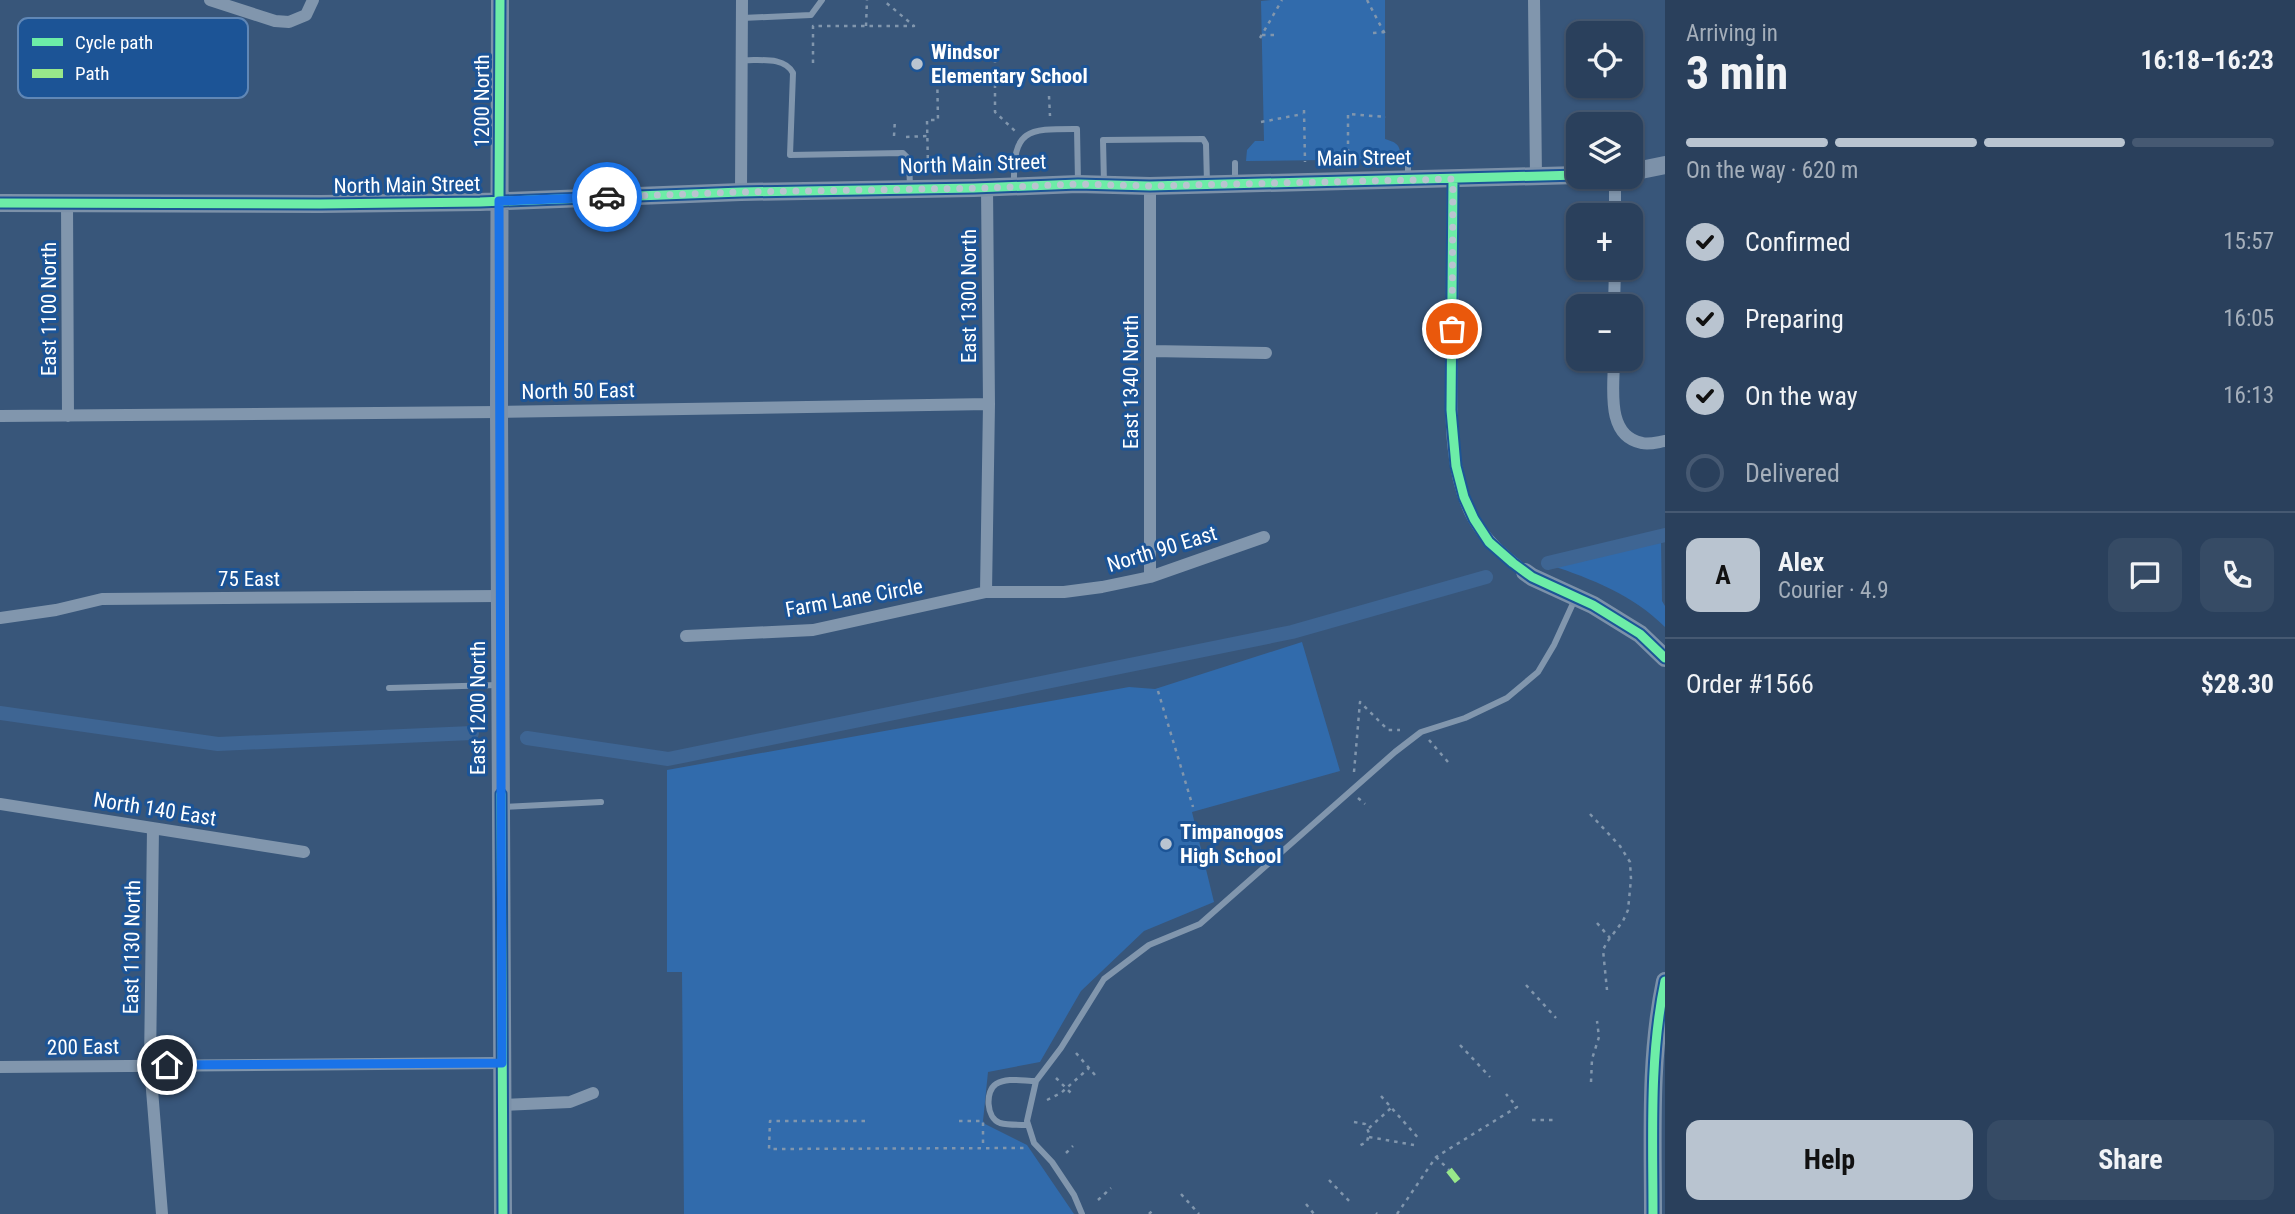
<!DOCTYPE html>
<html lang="en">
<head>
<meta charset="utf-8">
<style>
  :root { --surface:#2a405c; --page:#364b65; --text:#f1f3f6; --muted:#a5afbb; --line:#465972; --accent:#b9c4d0 }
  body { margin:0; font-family:"Roboto Condensed",sans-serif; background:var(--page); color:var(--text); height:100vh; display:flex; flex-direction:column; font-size:26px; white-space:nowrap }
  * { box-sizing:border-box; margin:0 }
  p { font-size:23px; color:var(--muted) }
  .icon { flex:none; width:38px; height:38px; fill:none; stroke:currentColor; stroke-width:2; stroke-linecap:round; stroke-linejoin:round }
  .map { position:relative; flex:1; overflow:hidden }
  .drawer { display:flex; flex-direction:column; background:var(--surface); width:630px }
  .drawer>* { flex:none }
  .controls { position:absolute; left:1566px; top:21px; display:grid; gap:14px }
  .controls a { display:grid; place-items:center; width:77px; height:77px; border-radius:14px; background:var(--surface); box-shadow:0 2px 5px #0004,0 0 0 2px var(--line); font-size:35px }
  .pin { position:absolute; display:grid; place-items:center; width:60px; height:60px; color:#fff; margin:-30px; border:4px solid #fff; border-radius:50%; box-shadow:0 2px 7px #0007 }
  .courier { position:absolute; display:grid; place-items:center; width:70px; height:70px; margin:-35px; border:5px solid #1a73e8; border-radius:50%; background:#fff; color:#222; box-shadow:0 2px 9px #0007 }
  .overview em { font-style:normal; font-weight:700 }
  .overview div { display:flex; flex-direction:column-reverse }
  .overview { display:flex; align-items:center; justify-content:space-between; height:119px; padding:0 21px }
  h1 { font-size:46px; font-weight:700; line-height:52px }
  .bar { display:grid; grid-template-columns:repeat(4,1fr); gap:10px 7px; align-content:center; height:84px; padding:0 21px }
  .bar i { height:9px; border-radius:5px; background:var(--line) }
  .bar .active { background:var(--accent) }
  .bar p { grid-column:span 4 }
  .line { display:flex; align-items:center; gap:18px; padding:0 21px; border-top:2px solid var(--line) }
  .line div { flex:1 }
  .round { display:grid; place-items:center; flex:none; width:74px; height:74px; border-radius:14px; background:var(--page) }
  ol { padding:0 21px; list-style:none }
  li { display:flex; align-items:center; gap:21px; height:77px }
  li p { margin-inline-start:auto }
  li .icon { padding:7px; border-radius:50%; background:var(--accent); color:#111; stroke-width:4 }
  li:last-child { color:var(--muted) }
  li i { width:38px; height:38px; border:4px solid var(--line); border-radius:50% }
  .cta { display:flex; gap:14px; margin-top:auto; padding:14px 21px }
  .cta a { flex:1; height:80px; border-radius:14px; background:var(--accent); color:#111; font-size:28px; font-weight:700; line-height:80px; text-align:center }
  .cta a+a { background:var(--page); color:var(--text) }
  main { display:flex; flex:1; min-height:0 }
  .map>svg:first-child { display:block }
</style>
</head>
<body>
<main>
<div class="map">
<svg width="1665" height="1214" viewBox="0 0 1665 1214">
  <rect width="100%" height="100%" fill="#38567a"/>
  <!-- green -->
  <path fill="#316bac" d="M1271,0H1385V139C1398,143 1400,145 1401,159L1246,161L1247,150L1255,141H1264L1261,1Z
    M1661,541L1662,601L1665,606V627C1633,595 1592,579 1550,565Z
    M1302,642L1340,771L1192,812L1214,902L1144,931L1081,991L1040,1062L988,1072L983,1121L985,1124L1027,1145L1074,1214H684L682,972H667V770L1129,687L1155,689Z"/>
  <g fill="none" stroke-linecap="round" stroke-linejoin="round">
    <!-- canal -->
    <path stroke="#3e6593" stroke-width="14" d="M1548,563L1665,535
      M0,713L218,744L472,733
      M527,738L668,759L1292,632L1486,577"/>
    <!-- path -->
    <path stroke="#8196ad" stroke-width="2.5" stroke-dasharray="3.5 5" stroke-linecap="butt" d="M1367,0L1386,36
      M866,26L867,0
      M1373,33L1384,32
      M1262,35H1274
      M1260,38L1282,0
      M995,59V112L1015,131
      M813,63V26H914L883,0
      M1049,96L1050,116
      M1304,110L1305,162
      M1261,122L1303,114
      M894,136L895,119
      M906,137L927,136
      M1348,161V114L1386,117
      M928,167L927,120H938L937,69
      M1158,691L1193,807
      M1429,740L1448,762
      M1354,772L1360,702L1388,730H1400
      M1358,798L1365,804
      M1590,814L1620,846L1630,862L1631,879L1628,910L1623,921L1607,942L1603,950L1607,990
      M1597,923L1610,938
      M1526,985L1556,1018
      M1460,1045L1490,1077
      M1076,1053L1095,1075
      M1056,1078L1074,1096
      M1591,1082L1592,1059L1599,1037L1597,1021
      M1381,1096L1420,1140
      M1047,1100L1061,1093L1089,1068
      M1532,1120H1556
      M865,1121H770L769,1149L1025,1148
      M959,1121H983V1148
      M1354,1122L1365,1124L1369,1133L1367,1142L1357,1147
      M1369,1128L1391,1108
      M1369,1137L1414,1145
      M1066,1153L1073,1146
      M1436,1157L1449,1170
      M1329,1180L1351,1203
      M1181,1194L1199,1214
      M1098,1200L1111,1188
      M1306,1204L1314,1214
      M1376,1213L1377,1214
      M1149,1214L1155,1208
      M1397,1214L1436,1157L1517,1107L1506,1094"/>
    <!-- lane -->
    <path stroke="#8196ad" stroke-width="6" d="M742,18L811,15L822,0
      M742,60C759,61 784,56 793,73L790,155L903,153L909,159L910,187
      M1408,160V178
      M1235,163V182
      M1014,183C1013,128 1028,129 1077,129L1078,182
      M1104,184L1103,140L1203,139L1206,144L1207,183
      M389,688L499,685
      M503,807L601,802
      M1028,1125C1020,1125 1008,1125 1000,1123C986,1118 985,1091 996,1084C1007,1077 1023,1081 1036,1081
      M1082,1214L1074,1195L1052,1162L1034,1143L1027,1121L1036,1081L1061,1048L1104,979L1149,945L1200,924L1395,752L1421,732L1465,718L1507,698L1538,672L1554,645L1575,599"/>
    <!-- street -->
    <path stroke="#8196ad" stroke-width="12" d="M210,0L275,21L289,22L306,15L313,0
      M1534,0L1536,177
      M1453,179C1453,231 1452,282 1452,334C1452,392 1445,466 1473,518C1486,541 1505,556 1525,572
      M1150,186V577
      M741,192L742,0
      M67,203L68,416
      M1615,215V177
      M1614,306L1615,268
      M1151,351L1266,353
      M1614,359C1614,386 1605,436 1642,443C1649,445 1658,442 1665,441
      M0,416L499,412L989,404
      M986,592L989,404L987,188
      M0,618L56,610L102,599L500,596
      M686,636L813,630L986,592H1064L1102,587L1150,577L1264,537
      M0,804L304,852
      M153,828L150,1065L162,1214
      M0,1067L502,1063
      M504,1105L570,1102L593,1093"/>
    <!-- secondary -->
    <path stroke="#7c91a9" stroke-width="18" d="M500,0L499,412L503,1214
      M1631,172L1665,165
      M0,203L320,204L480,202L741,192L974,188L1078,184L1150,186L1578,175
      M1525,572L1532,577L1593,605L1640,634L1665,658
      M1653,1214C1653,1137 1649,1057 1665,981"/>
    <!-- quiet -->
    <path stroke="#98e88a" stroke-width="7" stroke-dasharray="14 7" stroke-linecap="butt" d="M1449,1170L1460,1184"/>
    <defs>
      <path id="cycleway" d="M1453,179L1451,410L1456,466L1464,497L1474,519L1489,542L1513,563L1532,577L1593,605L1640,634L1665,658
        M499,201L500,0
        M0,203L320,204L480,202L741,192L974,188L1078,184L1150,186L1578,175
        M501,794L503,1214
        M1653,1214C1653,1137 1649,1057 1665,981"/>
    </defs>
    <!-- cycleway casing -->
    <use href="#cycleway" stroke="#1c5496" stroke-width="13"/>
    <!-- cycleway -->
    <use href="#cycleway" stroke="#6deda7" stroke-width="9"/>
  </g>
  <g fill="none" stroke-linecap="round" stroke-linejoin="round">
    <!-- done -->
    <path stroke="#b9c4d0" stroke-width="7" stroke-dasharray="0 12.6" d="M607,197L741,192L988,188L1078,184L1150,186L1453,179L1452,329"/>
    <!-- route -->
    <path stroke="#1a73e8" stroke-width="9" d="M167,1065L502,1063L499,201L607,197"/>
  </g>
  <!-- markers -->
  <g fill="#b9c4d0" stroke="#1c5496" stroke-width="2.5">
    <circle cx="917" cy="64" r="7"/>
    <circle cx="1166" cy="844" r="7"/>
  </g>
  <g text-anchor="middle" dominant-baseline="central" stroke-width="6" stroke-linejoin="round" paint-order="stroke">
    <!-- poi labels -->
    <g font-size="21" font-weight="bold" fill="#fff" stroke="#1c5496" text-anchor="start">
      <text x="931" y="52">Windsor<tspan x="931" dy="24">Elementary School</tspan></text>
      <text x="1180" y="832">Timpanogos<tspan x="1180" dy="24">High School</tspan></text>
    </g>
    <!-- street labels -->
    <g font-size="21" fill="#fff" stroke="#1c5496">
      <text transform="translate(482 101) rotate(-90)">1200 North</text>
      <text transform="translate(1364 158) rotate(-1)">Main Street</text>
      <text transform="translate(973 164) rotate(-2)">North Main Street</text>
      <text transform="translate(407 185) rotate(-1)">North Main Street</text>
      <text transform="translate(969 296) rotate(-90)">East 1300 North</text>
      <text transform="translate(49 309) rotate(-90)">East 1100 North</text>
      <text transform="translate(1131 382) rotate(-90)">East 1340 North</text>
      <text transform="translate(578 391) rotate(-1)">North 50 East</text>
      <text transform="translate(1162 549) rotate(-17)">North 90 East</text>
      <text x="249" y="579">75 East</text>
      <text transform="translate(854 598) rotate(-10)">Farm Lane Circle</text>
      <text transform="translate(478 708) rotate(-90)">East 1200 North</text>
      <text transform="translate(155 809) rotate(9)">North 140 East</text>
      <text transform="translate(132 947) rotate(-89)">East 1130 North</text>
      <text transform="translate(83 1047) rotate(-1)">200 East</text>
    </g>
  </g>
  <!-- legend -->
  <rect x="18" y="18" width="230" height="80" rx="10" fill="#1c5496" stroke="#6087b6" stroke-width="2"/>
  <rect x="32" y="38" width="31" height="8" fill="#6deda7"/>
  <rect x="32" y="69" width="31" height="9" fill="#98e88a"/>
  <g font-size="19" fill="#fff">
    <text x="75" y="49">Cycle path</text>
    <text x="75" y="80">Path</text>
  </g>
</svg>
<div class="controls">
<a><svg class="icon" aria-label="locate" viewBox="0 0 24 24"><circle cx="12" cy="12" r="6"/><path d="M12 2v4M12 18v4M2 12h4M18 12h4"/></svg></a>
<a><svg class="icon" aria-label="layers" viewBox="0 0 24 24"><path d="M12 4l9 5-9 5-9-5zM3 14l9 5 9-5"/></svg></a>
<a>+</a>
<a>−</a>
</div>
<div class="pin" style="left:1452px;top:329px;background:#ea580c"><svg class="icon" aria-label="bag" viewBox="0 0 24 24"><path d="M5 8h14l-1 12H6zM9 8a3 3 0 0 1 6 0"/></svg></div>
<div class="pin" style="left:167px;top:1065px;background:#1f2937"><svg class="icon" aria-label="home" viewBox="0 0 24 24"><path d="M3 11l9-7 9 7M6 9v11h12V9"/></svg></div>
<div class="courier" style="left:607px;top:197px"><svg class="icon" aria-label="car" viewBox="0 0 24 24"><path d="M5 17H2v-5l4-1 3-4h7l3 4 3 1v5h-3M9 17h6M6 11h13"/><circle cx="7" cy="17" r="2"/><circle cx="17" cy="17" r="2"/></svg></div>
</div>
<section class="drawer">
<div class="overview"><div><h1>3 min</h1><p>Arriving in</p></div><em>16:18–16:23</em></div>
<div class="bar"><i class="active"></i><i class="active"></i><i class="active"></i><i></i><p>On the way · 620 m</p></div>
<ol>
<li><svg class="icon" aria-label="check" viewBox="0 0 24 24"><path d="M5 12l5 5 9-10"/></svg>Confirmed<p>15:57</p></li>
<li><svg class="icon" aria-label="check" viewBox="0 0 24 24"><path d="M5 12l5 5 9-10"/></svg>Preparing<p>16:05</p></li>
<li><svg class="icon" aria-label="check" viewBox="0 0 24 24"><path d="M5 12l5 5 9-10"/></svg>On the way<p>16:13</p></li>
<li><i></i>Delivered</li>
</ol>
<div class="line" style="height:126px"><b class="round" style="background:var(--accent);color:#111">A</b><div><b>Alex</b><p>Courier · 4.9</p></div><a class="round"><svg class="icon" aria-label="chat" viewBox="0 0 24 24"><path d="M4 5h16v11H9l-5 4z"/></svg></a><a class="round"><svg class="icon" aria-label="phone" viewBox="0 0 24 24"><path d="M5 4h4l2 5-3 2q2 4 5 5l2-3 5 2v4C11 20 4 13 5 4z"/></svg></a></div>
<div class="line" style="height:91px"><div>Order #1566</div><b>$28.30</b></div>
<div class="cta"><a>Help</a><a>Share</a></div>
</section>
</main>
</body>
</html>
